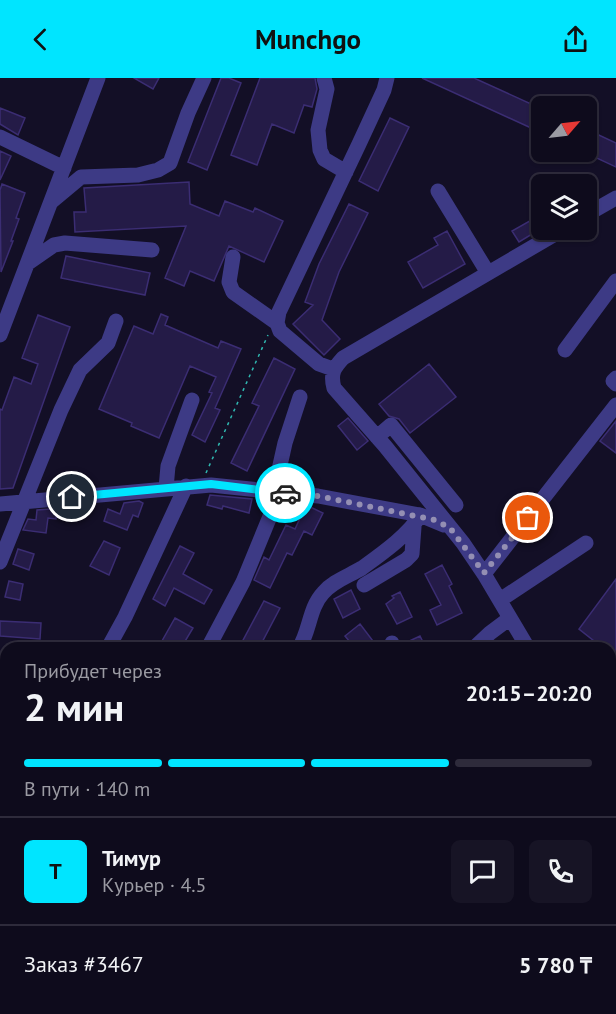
<!DOCTYPE html>
<html lang="ru">
<head>
<meta charset="utf-8">
<style>
  :root { --surface:#0e0b1c; --page:#171425; --text:#f1f3f6; --muted:#9b9ba3; --line:#2e2b3b; --accent:#00e5ff }
  body { margin:0; font-family:"PT Sans",sans-serif; background:var(--page); color:var(--text); height:100vh; display:flex; flex-direction:column; font-size:22px; white-space:nowrap }
  * { box-sizing:border-box; margin:0 }
  p { font-size:20px; color:var(--muted) }
  .icon { flex:none; width:33px; height:33px; fill:none; stroke:currentColor; stroke-width:2; stroke-linecap:round; stroke-linejoin:round }
  .map { position:relative; flex:1; overflow:hidden }
  .drawer { position:absolute; left:0px; top:564px; width:616px; height:372px; display:flex; flex-direction:column; background:var(--surface); border-radius:18px 18px 0 0; box-shadow:0 2px 4px #0004,0 0 0 2px var(--line) }
  .drawer>* { flex:none }
  .needle { width:39px; rotate:62deg }
  .controls { position:absolute; left:531px; top:18px; display:grid; gap:12px }
  .controls a { display:grid; place-items:center; width:66px; height:66px; border-radius:9px; background:var(--surface); box-shadow:0 2px 4px #0004,0 0 0 2px var(--line); font-size:30px }
  .pin { position:absolute; display:grid; place-items:center; width:51px; height:51px; color:#fff; margin:-26px; border:3px solid #fff; border-radius:50%; box-shadow:0 2px 6px #0007 }
  .courier { position:absolute; display:grid; place-items:center; width:60px; height:60px; margin:-30px; border:4px solid #00e5ff; border-radius:50%; background:#fff; color:#222; box-shadow:0 2px 8px #0007 }
  .headline em { font-style:normal; font-weight:700 }
  .headline div { display:flex; flex-direction:column-reverse }
  .headline { display:flex; align-items:center; justify-content:space-between; height:102px; padding:0 24px }
  h1 { font-size:39px; font-weight:700; line-height:45px }
  .bar { display:grid; grid-template-columns:repeat(4,1fr); gap:9px 6px; align-content:center; height:72px; padding:0 24px }
  .bar i { height:8px; border-radius:4px; background:var(--line) }
  .bar .selected { background:var(--accent) }
  .bar p { grid-column:span 4 }
  .line { display:flex; align-items:center; gap:15px; padding:0 24px; border-top:2px solid var(--line) }
  .line div { flex:1 }
  .round { display:grid; place-items:center; flex:none; width:63px; height:63px; border-radius:9px; background:var(--page) }
  header { display:flex; justify-content:space-between; align-items:center; height:78px; padding:0 24px; background:var(--accent); color:#111; font-size:27px; font-weight:700 }
  .map>svg:first-child { display:block }
</style>
</head>
<body>
<header><svg class="icon" aria-label="back" viewBox="0 0 24 24"><path d="M15 5l-7 7 7 7"/></svg>Munchgo<svg class="icon" aria-label="share" viewBox="0 0 24 24"><path d="M12 15V3M7 8l5-5 5 5M5 13v7h14v-7"/></svg></header>
<div class="map">
<svg width="616" height="936" viewBox="0 0 616 936">
  <rect width="100%" height="100%" fill="#130f26"/>
  <!-- building -->
  <path fill="#241b47" stroke="#3b2d73" stroke-width="1.5" d="M134,0H159L153,11Z
    M221,0H229L241,5L207,92L188,84Z
    M260,0H315L317,11L312,29L304,27L294,55L272,46L257,87L231,77Z
    M422,0H474L542,31V55Z
    M0,30L25,40L18,57L0,46Z
    M390,40L409,49L378,113L359,103Z
    M586,51L616,65V89L586,75Z
    M0,73L11,78L0,102Z
    M189,104L190,126L219,138L225,123L253,134L255,130L283,143L264,184L229,168L214,203L190,193L184,208L165,200L186,148L75,154L74,134H86L84,110Z
    M2,106L25,115L16,140L19,141L11,163H13L1,194L0,112Z
    M349,126L368,135L339,194L322,242L340,261L324,277L293,246L313,227L305,224L319,186Z
    M542,136V150L519,164L512,153Z
    M447,153L465,186L423,210L408,184L438,167L434,160Z
    M66,178L150,195L145,217L61,200Z
    M161,236L168,239L165,247L218,270L221,263L241,271L215,330L220,332L205,364L192,357L212,315L209,314L216,299L190,288L159,360L131,348L132,345L99,331L134,248L153,256Z
    M38,237L70,249L13,410L0,411V331L2,332L14,299L31,306L38,286L22,280Z
    M274,280L295,291L247,393L231,385L259,328L252,325Z
    M429,286L456,319L410,355L399,341L389,338L379,326Z
    M348,340L368,363L357,372L338,348Z
    M616,343V375L600,363Z
    M210,417L252,421L249,435L223,428L222,431L207,427Z
    M139,423L143,425L138,439L133,437L127,452L104,443L108,431L120,436L124,425Z
    M306,427L323,435L312,457L304,453L292,477L287,475L270,510L254,502L264,479L269,482L286,447L295,451Z
    M76,429L73,442L56,439V441L48,440L46,455L23,452L28,441L36,442L37,432Z
    M104,463L120,470L109,497L90,488Z
    M180,468L194,475L183,496L212,512L204,526L174,510L165,528L153,521Z
    M18,471L34,476L29,492L13,486Z
    M442,487L452,506L449,508L462,535L437,547L430,532L441,527L425,496Z
    M616,501V577L610,573V570H603L579,551Z
    M9,503L23,506L20,522L5,519Z
    M351,512L360,531L343,540L334,521Z
    M400,514L412,539L397,546L386,526L394,520L392,518Z
    M264,523L280,530L259,570H249L241,566Z
    M175,540L193,550L181,570H158Z
    M0,543L41,545L40,561L0,558Z
    M360,546L373,563L364,570H355L345,558Z
    M420,558L426,570H404L403,566Z"/>
  <g fill="none" stroke-linecap="round" stroke-linejoin="round">
    <!-- path -->
    <path stroke="#2fb8b0" stroke-width="1.5" stroke-dasharray="3 4.5" stroke-linecap="butt" d="M206,395L268,257"/>
    <!-- minor -->
    <path stroke="#3d3a85" stroke-width="15" d="M324,0L327,11L318,52L320,72L324,81L346,94
      M0,59L64,90
      M438,113L488,195
      M51,124L81,99L138,97L158,92L170,85L188,35L204,0
      M586,137L616,120
      M233,179L229,204L233,214L277,245
      M28,185L54,167L65,165L152,172
      M0,257L98,0
      M565,272L616,203
      M333,291L319,286L280,253L277,245L279,234L359,66L384,12L387,0
      M616,300L613,303L616,306
      M377,359L391,347L456,427
      M166,410L168,388L192,322
      M274,414L285,365L300,319
      M0,426L211,407L318,418L420,437L444,447
      M0,484L61,332L80,292L108,265L116,243
      M484,496L616,327
      M364,507L406,482L412,476L414,449
      M500,522L586,465
      M392,565L394,570
      M108,570L125,539L186,408
      M208,570L243,504L280,414
      M299,570C310,553 309,530 323,515C333,503 349,498 362,490C380,477 410,456 420,437
      M474,570L490,555L510,540
      M528,570L484,496L463,465L385,368L334,310C330,295 334,290 343,280L562,152
      M0,615H6
      M610,703L616,700
      M610,718L616,717
      M0,756H6
      M0,836L6,820
      M416,930L417,936
      M37,936L41,930
      M273,936L274,930
      M544,936L546,930"/>
  </g>
  <g fill="none" stroke-linecap="round" stroke-linejoin="round">
    <!-- done -->
    <path stroke="#948fb3" stroke-width="6" stroke-dasharray="0 10.8" d="M285,415L318,418L435,442L450,450L484,495L528,440"/>
    <!-- route -->
    <path stroke="#00e5ff" stroke-width="8" d="M72,419L211,406L285,415"/>
  </g>
</svg>
<div class="controls">
<a><svg class="needle" viewBox="-14 -14 28 28"><path d="M0-13l5 13h-10z" fill="#e53935"/><path d="M0 13l5-13h-10z" fill="#9b9ba3"/></svg></a>
<a><svg class="icon" aria-label="layers" viewBox="0 0 24 24"><path d="M12 4l9 5-9 5-9-5zM3 14l9 5 9-5"/></svg></a>
</div>
<div class="pin" style="left:528px;top:440px;background:#ea580c"><svg class="icon" aria-label="bag" viewBox="0 0 24 24"><path d="M5 8h14l-1 12H6zM9 8a3 3 0 0 1 6 0"/></svg></div>
<div class="pin" style="left:72px;top:419px;background:#1f2937"><svg class="icon" aria-label="home" viewBox="0 0 24 24"><path d="M3 11l9-7 9 7M6 9v11h12V9"/></svg></div>
<div class="courier" style="left:285px;top:415px"><svg class="icon" aria-label="car" viewBox="0 0 24 24"><path d="M5 17H2v-5l4-1 3-4h7l3 4 3 1v5h-3M9 17h6M6 11h13"/><circle cx="7" cy="17" r="2"/><circle cx="17" cy="17" r="2"/></svg></div>
<section class="drawer">
<div class="headline"><div><h1>2 мин</h1><p>Прибудет через</p></div><em>20:15–20:20</em></div>
<div class="bar"><i class="selected"></i><i class="selected"></i><i class="selected"></i><i></i><p>В пути · 140 m</p></div>
<div class="line" style="height:108px"><b class="round" style="background:var(--accent);color:#111">Т</b><div><b>Тимур</b><p>Курьер · 4.5</p></div><a class="round"><svg class="icon" aria-label="chat" viewBox="0 0 24 24"><path d="M4 5h16v11H9l-5 4z"/></svg></a><a class="round"><svg class="icon" aria-label="phone" viewBox="0 0 24 24"><path d="M5 4h4l2 5-3 2q2 4 5 5l2-3 5 2v4C11 20 4 13 5 4z"/></svg></a></div>
<div class="line" style="height:78px"><div>Заказ #3467</div><b>5 780 ₸</b></div>
</section>
</div>
</body>
</html>
